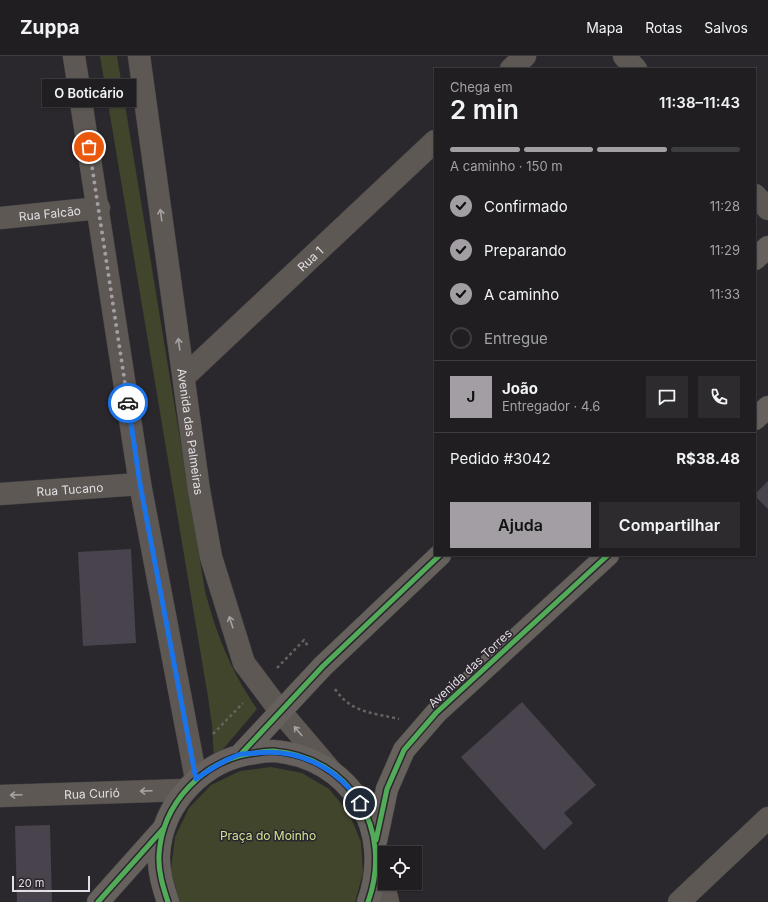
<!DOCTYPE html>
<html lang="pt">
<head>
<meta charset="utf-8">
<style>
  :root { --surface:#201e21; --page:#2d2b2e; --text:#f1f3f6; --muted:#a2a2a5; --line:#3d3c3f; --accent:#a29ea3 }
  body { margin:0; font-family:Inter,sans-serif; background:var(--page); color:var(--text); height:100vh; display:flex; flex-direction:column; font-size:15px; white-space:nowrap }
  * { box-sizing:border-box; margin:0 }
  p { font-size:13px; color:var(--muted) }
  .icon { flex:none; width:22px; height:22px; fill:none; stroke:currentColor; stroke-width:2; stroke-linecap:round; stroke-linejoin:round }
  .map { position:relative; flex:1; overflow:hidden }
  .sheet { position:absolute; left:434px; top:12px; width:322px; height:488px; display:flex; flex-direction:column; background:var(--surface); border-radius:0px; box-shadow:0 1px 3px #0004,0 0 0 1px var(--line) }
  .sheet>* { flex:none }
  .fabs { position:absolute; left:378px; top:790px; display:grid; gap:8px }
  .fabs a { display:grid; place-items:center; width:44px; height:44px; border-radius:0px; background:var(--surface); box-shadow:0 1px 3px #0004,0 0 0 1px var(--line); font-size:20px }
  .scale { position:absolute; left:12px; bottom:10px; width:78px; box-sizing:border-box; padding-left:4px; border:2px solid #e2dee3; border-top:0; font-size:11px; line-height:14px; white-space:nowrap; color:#e2dee3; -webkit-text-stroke:3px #2b262e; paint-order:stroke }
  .pin { position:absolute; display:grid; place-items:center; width:34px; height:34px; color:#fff; margin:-17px; border:2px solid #fff; border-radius:50%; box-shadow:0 1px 4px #0007 }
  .courier { position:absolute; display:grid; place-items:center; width:40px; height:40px; margin:-20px; border:3px solid #1a73e8; border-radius:50%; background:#fff; color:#222; box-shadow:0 1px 5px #0007 }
  .bubble { position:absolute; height:28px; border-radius:0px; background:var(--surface); box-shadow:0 1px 3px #0004,0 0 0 1px var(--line); font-size:13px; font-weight:600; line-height:28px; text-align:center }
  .headline em { font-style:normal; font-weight:600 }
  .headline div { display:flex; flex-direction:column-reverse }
  .headline { display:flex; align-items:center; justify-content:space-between; height:68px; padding:0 16px }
  h1 { font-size:26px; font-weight:600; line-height:30px }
  .bar { display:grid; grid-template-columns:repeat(4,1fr); gap:6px 4px; align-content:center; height:48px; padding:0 16px }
  .bar i { height:5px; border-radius:3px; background:var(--line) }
  .bar .current { background:var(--accent) }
  .bar p { grid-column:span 4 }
  .line { display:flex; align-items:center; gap:10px; padding:0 16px; border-top:1px solid var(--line) }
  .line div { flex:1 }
  .round { display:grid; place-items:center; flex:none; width:42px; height:42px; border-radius:0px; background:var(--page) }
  ol { padding:0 16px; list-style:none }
  li { display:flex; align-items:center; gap:12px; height:44px }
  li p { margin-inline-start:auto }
  li .icon { padding:4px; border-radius:50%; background:var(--accent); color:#111; stroke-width:4 }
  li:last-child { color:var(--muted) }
  li i { width:22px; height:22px; border:2px solid var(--line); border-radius:50% }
  .cta { display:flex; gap:8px; margin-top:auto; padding:8px 16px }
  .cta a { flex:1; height:46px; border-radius:0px; background:var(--accent); color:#111; font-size:16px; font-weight:600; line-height:46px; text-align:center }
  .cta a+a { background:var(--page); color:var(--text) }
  header { display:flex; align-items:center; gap:24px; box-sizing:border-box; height:56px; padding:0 20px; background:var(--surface); border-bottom:1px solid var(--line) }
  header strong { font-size:19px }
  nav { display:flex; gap:22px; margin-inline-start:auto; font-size:14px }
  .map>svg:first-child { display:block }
</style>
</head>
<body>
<header>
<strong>Zuppa</strong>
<nav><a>Mapa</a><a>Rotas</a><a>Salvos</a></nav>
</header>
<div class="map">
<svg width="768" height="846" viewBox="0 0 768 846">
  <rect width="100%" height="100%" fill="#2a282c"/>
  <!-- green -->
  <path fill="#40452c" d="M100,0H117L205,535C217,580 231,615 257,653L214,704L212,669L208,641Z
    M271,711L302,717L329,733L349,757L361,786L363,817L355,846H179L171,813L175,781L189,752L211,729L240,715Z"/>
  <!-- building -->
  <path fill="#49434d" d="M768,425V453L755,440V438Z
    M131,493L136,587L83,590L78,496Z
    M522,646L596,729L564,757L573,767L544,794L461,701Z
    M50,769L52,846H17L15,770Z"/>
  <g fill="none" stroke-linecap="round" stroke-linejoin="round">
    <defs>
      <g id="minor">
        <path d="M624,0L636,13"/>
        <path d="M511,13L525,0"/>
        <path d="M755,139L768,153"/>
        <path id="s1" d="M0,162L99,152"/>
        <path id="s2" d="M184,321L435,85"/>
        <path id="s3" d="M0,438L140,428"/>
        <path id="s4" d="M0,740L185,734"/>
        <path d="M377,801L388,846"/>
        <path d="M679,846L768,762"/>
      </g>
      <g id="tertiary">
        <path d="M74,0L140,428L196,723"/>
        <path id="s5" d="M139,0L199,434L211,501L244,607L280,655L332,716"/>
      </g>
      <path id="primary" d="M755,203L768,191
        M755,363L768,351
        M240,699L323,610L440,499
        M376,785L387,733L404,694L436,657L608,499
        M98,846L164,772
        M168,846C163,831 158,815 159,799C162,747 204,703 255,697C260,696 267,695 273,695C351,701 394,774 368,846"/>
    </defs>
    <!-- minor casing -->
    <use href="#minor" stroke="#474648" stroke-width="23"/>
    <!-- tertiary casing -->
    <use href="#tertiary" stroke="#474648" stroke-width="23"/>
    <!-- primary casing -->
    <use href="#primary" stroke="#474648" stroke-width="23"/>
    <!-- path -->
    <path stroke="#666260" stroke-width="2.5" stroke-dasharray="3 3" stroke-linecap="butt" d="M277,612L304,584L308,590
      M335,633C351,657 374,657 399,663
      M213,678L243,647"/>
    <!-- minor -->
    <use href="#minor" stroke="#5d5853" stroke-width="22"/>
    <!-- tertiary -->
    <use href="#tertiary" stroke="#5d5853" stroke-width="22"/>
    <!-- primary -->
    <use href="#primary" stroke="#66615c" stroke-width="22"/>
    <defs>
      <path id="cycleway" d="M240,699L323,610L440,499
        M376,784L387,733L404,694L436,657L608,499
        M98,846L164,772
        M168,846C163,831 158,815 159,799C162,747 204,703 255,697C260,696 267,695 273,695C351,701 394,774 368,846"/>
    </defs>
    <!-- cycleway casing -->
    <use href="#cycleway" stroke="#2b262e" stroke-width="8"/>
    <!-- cycleway -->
    <use href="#cycleway" stroke="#51ab58" stroke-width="5"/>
  </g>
  <!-- one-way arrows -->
  <defs><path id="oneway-shaft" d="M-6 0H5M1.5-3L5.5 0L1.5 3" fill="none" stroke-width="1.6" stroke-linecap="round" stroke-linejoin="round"/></defs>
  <g stroke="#a6a2a2">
    <use href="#oneway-shaft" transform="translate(161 159) rotate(-98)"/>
    <use href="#oneway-shaft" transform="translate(179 288) rotate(-98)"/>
    <use href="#oneway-shaft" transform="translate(231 566) rotate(-108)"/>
    <use href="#oneway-shaft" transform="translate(298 675) rotate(-130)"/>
    <use href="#oneway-shaft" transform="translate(146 735) rotate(178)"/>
    <use href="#oneway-shaft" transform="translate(16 739) rotate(178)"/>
  </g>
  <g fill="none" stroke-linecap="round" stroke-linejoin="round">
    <!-- done -->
    <path stroke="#a29ea3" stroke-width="4" stroke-dasharray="0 7.2" d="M89,91L128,347"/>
    <!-- route -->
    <path stroke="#1a73e8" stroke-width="5" d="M128,347L140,428L196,723C209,714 222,705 238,699C244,697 251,698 256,697C298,692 338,712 360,747"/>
  </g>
  <g text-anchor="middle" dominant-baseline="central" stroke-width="3" stroke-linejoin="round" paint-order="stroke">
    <!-- street labels -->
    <g font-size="12" fill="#e2dee3" stroke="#2b262e">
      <text stroke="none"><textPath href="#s1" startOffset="50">Rua Falcão</textPath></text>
      <text stroke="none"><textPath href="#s2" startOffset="173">Rua 1</textPath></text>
      <text stroke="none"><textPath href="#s5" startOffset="379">Avenida das Palmeiras</textPath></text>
      <text stroke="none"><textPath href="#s3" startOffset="70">Rua Tucano</textPath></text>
      <text transform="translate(470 612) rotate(-43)">Avenida das Torres</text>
      <text stroke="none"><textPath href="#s4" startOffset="92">Rua Curió</textPath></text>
    </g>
    <!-- park labels -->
    <g font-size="12" fill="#d2e492" stroke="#2b262e">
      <text x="268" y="779">Praça do Moinho</text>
    </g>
  </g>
</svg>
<div class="fabs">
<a><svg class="icon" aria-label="locate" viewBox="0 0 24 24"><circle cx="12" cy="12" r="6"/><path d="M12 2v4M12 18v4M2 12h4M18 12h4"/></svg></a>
</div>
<div class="scale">20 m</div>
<div class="pin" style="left:89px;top:91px;background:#ea580c"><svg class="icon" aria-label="bag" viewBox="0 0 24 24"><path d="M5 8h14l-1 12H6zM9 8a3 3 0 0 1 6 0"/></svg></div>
<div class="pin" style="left:360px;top:747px;background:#1f2937"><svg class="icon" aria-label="home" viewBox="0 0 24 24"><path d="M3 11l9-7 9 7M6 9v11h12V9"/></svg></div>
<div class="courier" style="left:128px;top:347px"><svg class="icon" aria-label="car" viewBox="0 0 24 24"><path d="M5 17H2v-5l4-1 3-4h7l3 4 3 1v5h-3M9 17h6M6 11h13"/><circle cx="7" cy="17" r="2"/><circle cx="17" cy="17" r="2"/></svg></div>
<div class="bubble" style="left:42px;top:23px;width:94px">O Boticário</div>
<section class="sheet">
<div class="headline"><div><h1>2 min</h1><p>Chega em</p></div><em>11:38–11:43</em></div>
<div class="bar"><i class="current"></i><i class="current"></i><i class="current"></i><i></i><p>A caminho · 150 m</p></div>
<ol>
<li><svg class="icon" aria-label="check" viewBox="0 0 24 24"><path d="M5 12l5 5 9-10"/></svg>Confirmado<p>11:28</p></li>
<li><svg class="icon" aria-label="check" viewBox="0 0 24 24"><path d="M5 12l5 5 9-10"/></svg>Preparando<p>11:29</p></li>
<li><svg class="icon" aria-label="check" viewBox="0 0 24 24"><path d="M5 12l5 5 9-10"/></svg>A caminho<p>11:33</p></li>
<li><i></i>Entregue</li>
</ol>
<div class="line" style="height:72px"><b class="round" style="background:var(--accent);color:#111">J</b><div><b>João</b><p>Entregador · 4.6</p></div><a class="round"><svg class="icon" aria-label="chat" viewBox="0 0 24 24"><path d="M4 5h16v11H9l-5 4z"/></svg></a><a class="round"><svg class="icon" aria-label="phone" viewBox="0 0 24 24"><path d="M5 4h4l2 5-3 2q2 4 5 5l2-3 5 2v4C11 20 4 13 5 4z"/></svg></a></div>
<div class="line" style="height:52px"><div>Pedido #3042</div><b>R$38.48</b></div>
<div class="cta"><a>Ajuda</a><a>Compartilhar</a></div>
</section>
</div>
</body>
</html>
